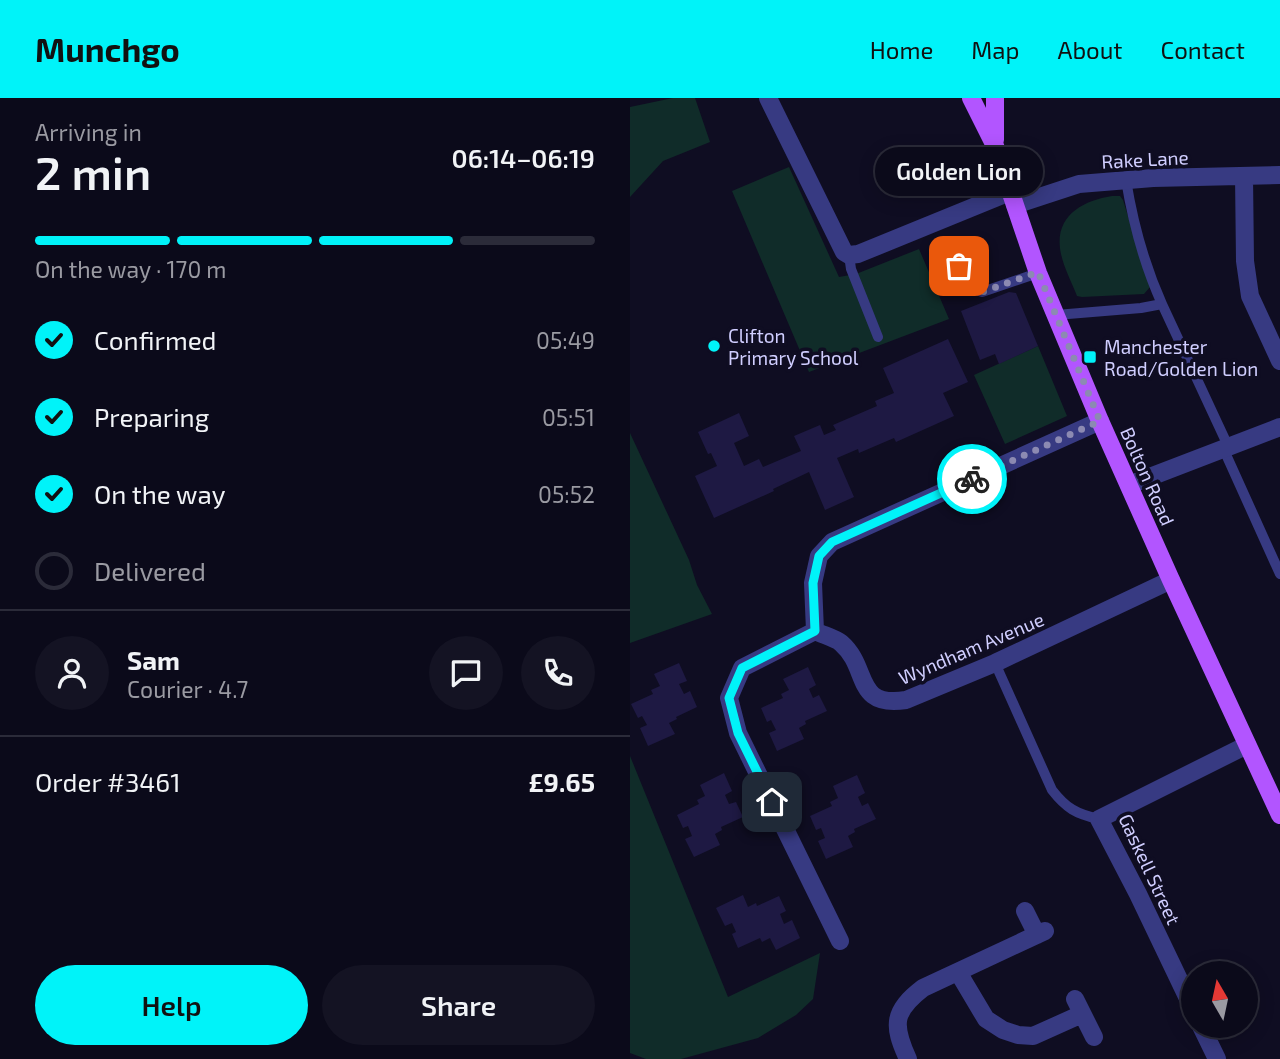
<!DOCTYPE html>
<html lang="en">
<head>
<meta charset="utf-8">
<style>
  :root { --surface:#0b0a1a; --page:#141323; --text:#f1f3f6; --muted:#9a9aa2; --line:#2b2b39; --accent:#00f3f9 }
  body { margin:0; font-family:"Exo 2",sans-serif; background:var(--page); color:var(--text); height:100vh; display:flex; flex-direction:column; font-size:26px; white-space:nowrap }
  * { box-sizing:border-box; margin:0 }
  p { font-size:23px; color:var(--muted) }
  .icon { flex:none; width:38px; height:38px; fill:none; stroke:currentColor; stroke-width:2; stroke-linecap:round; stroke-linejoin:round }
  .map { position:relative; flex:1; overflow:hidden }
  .side { display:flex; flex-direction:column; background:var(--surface); width:630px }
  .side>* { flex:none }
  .needle { width:46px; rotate:351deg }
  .tools { position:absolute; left:551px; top:863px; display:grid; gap:14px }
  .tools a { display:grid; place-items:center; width:77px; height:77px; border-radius:50%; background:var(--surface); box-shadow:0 4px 18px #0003,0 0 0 2px var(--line); font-size:35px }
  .pin { position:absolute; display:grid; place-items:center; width:60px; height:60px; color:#fff; margin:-30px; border-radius:14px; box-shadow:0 4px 10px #0006 }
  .courier { position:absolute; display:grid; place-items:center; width:70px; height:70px; margin:-35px; border:5px solid #00f3f9; border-radius:50%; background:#fff; color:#222; box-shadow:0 2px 9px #0007 }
  .bubble { position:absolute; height:49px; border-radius:24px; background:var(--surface); box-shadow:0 4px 18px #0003,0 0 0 2px var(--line); font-size:23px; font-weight:600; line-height:49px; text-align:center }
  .summary em { font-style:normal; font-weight:600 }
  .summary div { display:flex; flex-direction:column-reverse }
  .summary { display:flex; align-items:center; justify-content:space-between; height:119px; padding:0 35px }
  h1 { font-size:46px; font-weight:600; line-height:52px }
  .bar { display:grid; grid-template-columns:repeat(4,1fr); gap:10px 7px; align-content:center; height:84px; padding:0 35px }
  .bar i { height:9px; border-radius:5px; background:var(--line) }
  .bar .on { background:var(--accent) }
  .bar p { grid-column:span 4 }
  .line { display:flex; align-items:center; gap:18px; padding:0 35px; border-top:2px solid var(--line) }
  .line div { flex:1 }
  .round { display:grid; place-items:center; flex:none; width:74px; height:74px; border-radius:37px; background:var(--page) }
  ol { padding:0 35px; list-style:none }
  li { display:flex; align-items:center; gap:21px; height:77px }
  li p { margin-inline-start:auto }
  li .icon { padding:7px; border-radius:50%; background:var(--accent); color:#111; stroke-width:4 }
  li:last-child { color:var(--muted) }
  li i { width:38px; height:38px; border:4px solid var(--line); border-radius:50% }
  .action { display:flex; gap:14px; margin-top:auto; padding:14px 35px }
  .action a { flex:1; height:80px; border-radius:42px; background:var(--accent); color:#111; font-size:28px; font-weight:600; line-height:80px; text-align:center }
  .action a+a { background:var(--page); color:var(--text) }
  header { display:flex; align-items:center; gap:42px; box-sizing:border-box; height:98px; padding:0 35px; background:var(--accent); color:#111 }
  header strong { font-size:33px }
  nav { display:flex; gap:38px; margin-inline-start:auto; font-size:24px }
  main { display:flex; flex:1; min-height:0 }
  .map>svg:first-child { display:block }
</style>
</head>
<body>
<header>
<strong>Munchgo</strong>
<nav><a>Home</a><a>Map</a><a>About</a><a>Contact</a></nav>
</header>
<main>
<section class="side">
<div class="summary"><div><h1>2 min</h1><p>Arriving in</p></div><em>06:14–06:19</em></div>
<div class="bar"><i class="on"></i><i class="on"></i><i class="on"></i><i></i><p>On the way · 170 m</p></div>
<ol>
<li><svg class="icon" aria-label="check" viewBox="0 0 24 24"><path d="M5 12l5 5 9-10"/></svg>Confirmed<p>05:49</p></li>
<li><svg class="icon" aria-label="check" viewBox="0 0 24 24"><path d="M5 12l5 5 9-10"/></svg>Preparing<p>05:51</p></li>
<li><svg class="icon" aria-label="check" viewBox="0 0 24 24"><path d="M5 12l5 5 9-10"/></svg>On the way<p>05:52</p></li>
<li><i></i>Delivered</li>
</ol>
<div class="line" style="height:126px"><a class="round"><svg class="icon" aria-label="person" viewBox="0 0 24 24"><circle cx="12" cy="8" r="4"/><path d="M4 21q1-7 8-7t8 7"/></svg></a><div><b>Sam</b><p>Courier · 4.7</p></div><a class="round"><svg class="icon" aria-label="chat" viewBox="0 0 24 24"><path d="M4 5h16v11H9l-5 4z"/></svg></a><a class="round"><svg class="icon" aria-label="phone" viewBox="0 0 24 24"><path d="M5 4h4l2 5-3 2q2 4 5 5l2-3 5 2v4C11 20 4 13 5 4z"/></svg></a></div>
<div class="line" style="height:91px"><div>Order #3461</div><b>£9.65</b></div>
<div class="action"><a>Help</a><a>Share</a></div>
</section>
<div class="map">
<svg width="650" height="961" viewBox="0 0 650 961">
  <rect width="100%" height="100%" fill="#0f0d22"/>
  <!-- green -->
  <path fill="#102c29" d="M43,0H65L80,44L33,63L0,99V9Z
    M159,69L209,179L226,176L289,151L319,221L179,274L102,93Z
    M482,98H490L493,102L520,189L514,196L452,199L447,198C442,185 434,170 431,156C423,119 451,103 482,98Z
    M408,248L437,318L375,346L344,277Z
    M0,335L59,462L67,487L82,516L0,545Z
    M0,658L98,899L190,855L183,901L166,917L128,940L51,961H16L0,955Z"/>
  <!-- building -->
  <path fill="#1e1943" d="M379,194L386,195L408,248L369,266L365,256L350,262L331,213Z
    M318,241L338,284L313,295L324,318L266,344L264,340L229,355L228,351L207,360L224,399L195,412L179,374L143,391L144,393L84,420L65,378L87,368L81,355L78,356L68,334L109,315L119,338L104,345L114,368L129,361L133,369L171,353L164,338L190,327L194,337L206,332L203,327L247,308L245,303L264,295L253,270Z
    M49,565L57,583L49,586L54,596L60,593L67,609L46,619L47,621L39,625L45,636L18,648L10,630L17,627L12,618L8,620L1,606L23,596L21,592L30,588L24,576Z
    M178,569L186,587L179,591L183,600L189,597L197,613L175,623L176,626L169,630L174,641L147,653L139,635L146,632L141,622L137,624L131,610L153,600L151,596L159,592L153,581Z
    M94,675L102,693L95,697L99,706L106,704L113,719L91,729L92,732L85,736L90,747L64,759L55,741L62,738L58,728L53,730L47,717L69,706L67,702L75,698L70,687Z
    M227,677L235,695L228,699L232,708L238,705L246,721L224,731L225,734L218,738L223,749L196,761L188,743L195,740L191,730L186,732L180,718L202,708L200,704L208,700L203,688Z
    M113,797L118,809L126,805L127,808L149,798L156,813L150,816L154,826L162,822L170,840L146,852L140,840L132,844L130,840L108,850L102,836L106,834L102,825L95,828L86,810Z"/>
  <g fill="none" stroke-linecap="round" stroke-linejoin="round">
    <!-- lane -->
    <path stroke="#373a82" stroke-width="10" d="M496,82C503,125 514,166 532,206
      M321,153C328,167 337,189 352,194L408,175
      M219,157L221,171L248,239
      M426,217L511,210L532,206L599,350
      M594,352L650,476
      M365,565L422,692C436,710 446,716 469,721"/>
    <!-- street -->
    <path stroke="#373a82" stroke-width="18" d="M138,0L214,154L219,157L228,156L380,94
      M614,78L615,163L620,198L650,263
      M385,107L449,86L523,80L650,77
      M499,387L650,329
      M185,533L183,485L189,458L202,444L470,323
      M395,813L407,837
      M210,843L108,635L99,600L112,570L185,533C193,537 205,540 211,545C240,570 223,610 276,602L365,565L541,482
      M328,874L356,921L373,932L388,937L403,938L452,916
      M445,901L464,939
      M564,913L508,796L469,721L617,647
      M571,928L587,961
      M278,961C262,927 263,913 293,890L415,833"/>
    <!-- primary -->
    <path stroke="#b255ff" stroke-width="18" d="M341,0L365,48L408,175L470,323L541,482L650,717
      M365,42V0"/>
  </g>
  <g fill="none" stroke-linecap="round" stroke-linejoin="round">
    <!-- done -->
    <path stroke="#8c8ab2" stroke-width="7" stroke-dasharray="0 12.6" d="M329,168L345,192L352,194L408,174L470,323L342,381"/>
    <!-- route -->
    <path stroke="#00f3f9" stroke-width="9" d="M142,704L108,635L99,600L112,570L185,533L183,485L189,458L202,444L342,381"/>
  </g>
  <!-- markers -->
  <g fill="#00f3f9" stroke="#0f0d22" stroke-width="2.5">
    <circle cx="84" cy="248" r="7"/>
    <rect x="453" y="252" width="14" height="14" rx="3.5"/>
  </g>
  <g text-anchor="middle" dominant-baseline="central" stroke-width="7" stroke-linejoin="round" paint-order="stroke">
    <!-- street labels -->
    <g font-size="19" fill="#d0ceff" stroke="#0f0d22">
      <text transform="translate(515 61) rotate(-3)">Rake Lane</text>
      <text transform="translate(518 378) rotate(66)">Bolton Road</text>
      <text transform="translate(341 550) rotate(-23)">Wyndham Avenue</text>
      <text transform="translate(520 771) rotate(65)">Gaskell Street</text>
    </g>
    <!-- poi labels -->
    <g font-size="19" fill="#d0ceff" stroke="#0f0d22" text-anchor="start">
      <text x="98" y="237">Clifton<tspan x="98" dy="22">Primary School</tspan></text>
      <text x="474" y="248">Manchester<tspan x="474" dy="22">Road/Golden Lion</tspan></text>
    </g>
  </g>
</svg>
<div class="tools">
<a><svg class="needle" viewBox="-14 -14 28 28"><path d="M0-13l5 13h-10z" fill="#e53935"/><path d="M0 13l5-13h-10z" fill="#9a9aa2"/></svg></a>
</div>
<div class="pin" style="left:329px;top:168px;background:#ea580c"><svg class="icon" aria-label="bag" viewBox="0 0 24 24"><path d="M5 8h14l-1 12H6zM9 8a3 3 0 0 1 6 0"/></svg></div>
<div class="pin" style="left:142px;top:704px;background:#1f2937"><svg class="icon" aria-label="home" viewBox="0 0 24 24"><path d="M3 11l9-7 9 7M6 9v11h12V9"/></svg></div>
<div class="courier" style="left:342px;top:381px"><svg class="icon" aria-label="bike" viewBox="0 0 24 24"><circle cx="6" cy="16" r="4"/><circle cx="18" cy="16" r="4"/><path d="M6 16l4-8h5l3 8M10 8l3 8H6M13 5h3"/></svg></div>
<div class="bubble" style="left:245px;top:49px;width:168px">Golden Lion</div>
</div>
</main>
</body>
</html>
